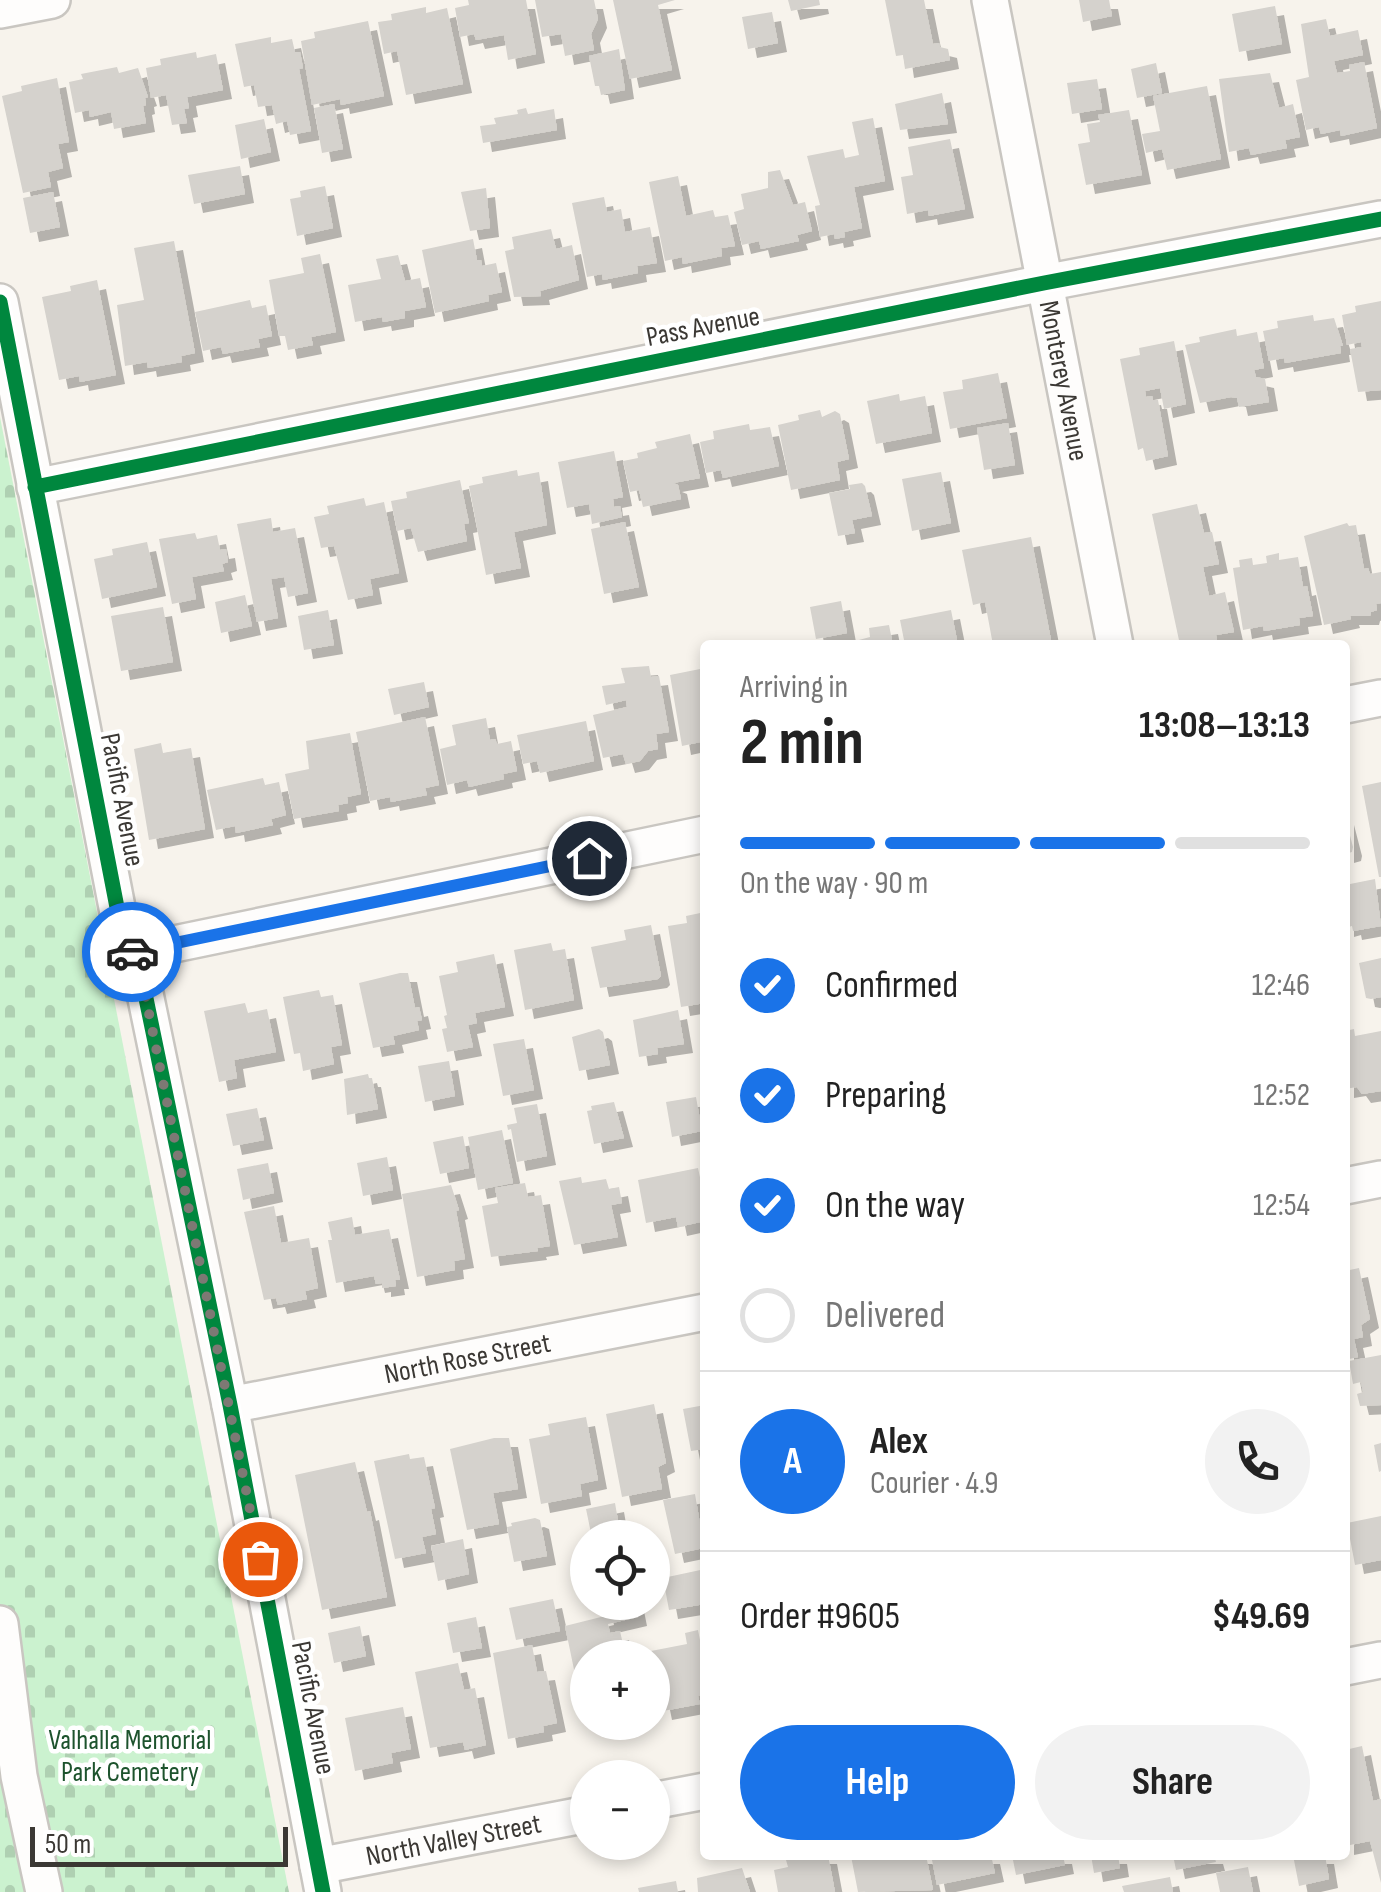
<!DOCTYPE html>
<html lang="en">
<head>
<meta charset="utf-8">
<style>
  :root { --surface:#fff; --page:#f2f2f2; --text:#222; --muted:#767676; --line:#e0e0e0; --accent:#1a73e8 }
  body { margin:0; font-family:"Sofia Sans Condensed",sans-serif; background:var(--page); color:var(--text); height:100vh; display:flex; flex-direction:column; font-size:38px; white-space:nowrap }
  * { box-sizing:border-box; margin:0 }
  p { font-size:32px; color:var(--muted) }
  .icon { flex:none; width:55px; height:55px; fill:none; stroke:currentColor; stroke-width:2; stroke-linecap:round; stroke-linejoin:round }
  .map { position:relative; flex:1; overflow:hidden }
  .sheet { position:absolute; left:700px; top:640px; width:650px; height:1220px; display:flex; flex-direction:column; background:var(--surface); border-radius:10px; box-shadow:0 5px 15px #0003 }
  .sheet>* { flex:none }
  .fabs { position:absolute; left:570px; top:1520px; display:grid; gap:20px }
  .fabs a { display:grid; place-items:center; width:100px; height:100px; border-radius:50%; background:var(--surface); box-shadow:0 5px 15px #0003; font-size:50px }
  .scale { position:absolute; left:30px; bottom:25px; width:258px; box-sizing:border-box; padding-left:10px; border:5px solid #3b3834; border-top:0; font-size:28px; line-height:35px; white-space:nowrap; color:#3b3834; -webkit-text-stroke:8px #fff; paint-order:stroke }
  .pin { position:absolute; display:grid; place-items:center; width:85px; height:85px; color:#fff; margin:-42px; border:5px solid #fff; border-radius:50%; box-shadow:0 2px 10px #0007 }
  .courier { position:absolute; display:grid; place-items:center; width:100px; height:100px; margin:-50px; border:8px solid #1a73e8; border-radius:50%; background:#fff; color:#222; box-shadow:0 2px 12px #0007 }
  .headline em { font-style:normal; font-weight:700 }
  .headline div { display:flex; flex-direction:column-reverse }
  .headline { display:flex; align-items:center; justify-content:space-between; height:170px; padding:0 40px }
  h1 { font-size:65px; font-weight:700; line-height:75px }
  .bar { display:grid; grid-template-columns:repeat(4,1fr); gap:15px 10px; align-content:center; height:120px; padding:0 40px }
  .bar i { height:12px; border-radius:8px; background:var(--line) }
  .bar .on { background:var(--accent) }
  .bar p { grid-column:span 4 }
  .line { display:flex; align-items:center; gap:25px; padding:0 40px; border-top:2px solid var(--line) }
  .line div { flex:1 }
  .round { display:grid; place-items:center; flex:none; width:105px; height:105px; border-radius:52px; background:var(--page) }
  ol { padding:0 40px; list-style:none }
  li { display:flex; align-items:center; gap:30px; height:110px }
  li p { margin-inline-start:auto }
  li .icon { padding:10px; border-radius:50%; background:var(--accent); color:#fff; stroke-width:4 }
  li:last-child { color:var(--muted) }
  li i { width:55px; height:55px; border:5px solid var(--line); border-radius:50% }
  .cta { display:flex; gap:20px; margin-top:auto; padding:20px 40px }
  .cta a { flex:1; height:115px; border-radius:60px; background:var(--accent); color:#fff; font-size:40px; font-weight:700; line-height:115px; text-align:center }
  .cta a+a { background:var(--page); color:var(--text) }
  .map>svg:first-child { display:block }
</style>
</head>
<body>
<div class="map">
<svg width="1381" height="1892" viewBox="0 0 1381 1892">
  <defs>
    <pattern id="cemetery-stones" width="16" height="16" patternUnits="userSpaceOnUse" patternTransform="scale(2.5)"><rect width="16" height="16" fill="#cbf2cf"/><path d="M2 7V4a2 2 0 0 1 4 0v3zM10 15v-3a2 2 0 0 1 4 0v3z" fill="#afd0b2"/></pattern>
    <filter id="shadow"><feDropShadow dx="9" dy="9" stdDeviation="0" flood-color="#0004"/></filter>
  </defs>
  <rect width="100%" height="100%" fill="#f7f3ec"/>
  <!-- cemetery -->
  <path fill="url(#cemetery-stones)" d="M0,417L289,1892H0Z"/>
  <!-- building -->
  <path fill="#d5d2cd" filter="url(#shadow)" d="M468,0H526L536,54L508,60L504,35L476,40L474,34L460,37L455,8L469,5Z
    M535,0H594L598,19L591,34L594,50L565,56L561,34L542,37Z
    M613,0H675L658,5L672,70L630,79Z
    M788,0H819L820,5L791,11Z
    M885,0H924L933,44L939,43L940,47L948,49L950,60L905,69L903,55L896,56Z
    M1079,0H1109L1112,16L1083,22Z
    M1275,6L1282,44L1239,52L1232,14Z
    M426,7V13L447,8L463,84L406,95L397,51L384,54L378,22L392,20L391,14Z
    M772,12L778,43L748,49L742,17Z
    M1326,19L1330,36L1358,30L1363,55L1334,61L1337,73L1350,71L1349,65L1364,62L1377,128L1341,136L1340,130L1321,134L1319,127L1306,130L1296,80L1309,77L1301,24Z
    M368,21L384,96L341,105L340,99L312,105L301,41L315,38L314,32Z
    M271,37V43L292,39L295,52H300L303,68L299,69L311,131L290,135L287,121L276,124L272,105L258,107L254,85L244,87L235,44Z
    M619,49L625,90L601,95L599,86H595L589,56Z
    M196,52L197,58L216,54L223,90L187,97L189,108L184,109L187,123L172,125L166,95L151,98L146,68L161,65L160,59Z
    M1156,63L1162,93L1137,98L1131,69Z
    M117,67L119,73L138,68L148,97L145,98L146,105L143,106L146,123L114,129L111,112L90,117L89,110L75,113L69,82L83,79L81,74Z
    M1270,73L1279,108L1293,104L1300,137L1285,140L1287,148L1251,155L1249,148L1229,152L1219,79Z
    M57,78L69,142L58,144L63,168L48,172L51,187L23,193L2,96L22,91L21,86Z
    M1097,79L1102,109L1072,114L1067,83Z
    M1207,86L1221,159L1167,170L1162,149L1146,153L1142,134L1160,131L1153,96Z
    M942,93L948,124L900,130L895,104Z
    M334,104L343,149L322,153L314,108Z
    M526,108L528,114L554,109L557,130L483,143L480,126L496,124L494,118L518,114L517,110Z
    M1129,110L1142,175L1086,185L1078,144L1090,142L1087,124L1100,122L1098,115Z
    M873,118L885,181L854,187L862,228L844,232L845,237L835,239L834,234L820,237L815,206L820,205L807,156L843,149L845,158L859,155L852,122Z
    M264,119L271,152L241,159L235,125Z
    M950,139L965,209L929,216L928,210L907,214L901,177L913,175L908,147Z
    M240,166L245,194L194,204L188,175Z
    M780,170L793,205L805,202L812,231L797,235L799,241L761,249L759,241L742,245L734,212L744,209L741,194L768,188V172Z
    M678,176L686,216L713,210L715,217L728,215L735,246L721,248L722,256L683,264L682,257L665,261L649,182Z
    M325,186L333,228L297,236L290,199L301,197L300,191Z
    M486,188L490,228L470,231L461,192Z
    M53,192L60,227L30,233L23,198Z
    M604,197L607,212L621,209L625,232L650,227L657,263L637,266L638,273L603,280L602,274L587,277L572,203Z
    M551,229L556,249L572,245L579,280L540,291L541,296L514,297L505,251L514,249L512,237Z
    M473,239L477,260H481L482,266L496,263L502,292L488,295L489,301L435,313L422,250Z
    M174,241L195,353L181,356L182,362L148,368L147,362L125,366L117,305L144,300L134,248Z
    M320,254L336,332L311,337L313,345L288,350L285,336H279L269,280L304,273L301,258Z
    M398,255L405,281L420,278L426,307L405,311V318L383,322L382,317L355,322L348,285L381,279L376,259Z
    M97,280L116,375L80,382L79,376L59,380L42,297L71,291L70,286Z
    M250,300L252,308L266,305L272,336L258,339L260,347L223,354L221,347L203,351L195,312Z
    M1381,301V390L1358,392L1350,349L1362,347L1361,342L1347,345L1342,315L1356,312L1355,306Z
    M1313,315L1314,321L1334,318L1343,346H1340L1341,353L1285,363L1284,358L1269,361L1263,331L1278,328L1277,321Z
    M1236,329L1237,336L1257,332L1264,368L1254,370L1256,377L1265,379L1269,402L1239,407L1237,398L1231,397L1200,403L1185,345L1200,342L1199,337Z
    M1174,341L1186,404L1164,409L1160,388L1145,391L1146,397L1152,396L1153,400H1158L1168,456L1146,461L1143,448L1138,450L1120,359L1140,355L1139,348Z
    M998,373L1007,418L950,429L943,392L963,389L962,380Z
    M899,394L900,401L925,396L932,433L876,444L867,401Z
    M820,410L822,417L835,411L840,414L849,459L837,462L840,480L791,490L778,425L799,420L798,415Z
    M1008,423L1015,465L984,470L977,428Z
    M749,424L750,430L770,427L779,466L723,478L721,470L706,473L700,442L714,439L713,431Z
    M690,434L700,478L673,483L678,485L681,499L643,507L639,490L630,492L623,461L638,458L637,453L657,448L655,442Z
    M614,451L623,497L613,499L614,507L620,506L622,517L592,524L589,504L567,508L558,462Z
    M517,470L518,476L539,472L547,525L514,532L521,568L486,575L469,486L483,483L482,477Z
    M941,472L951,523L912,531L902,479Z
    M460,480L469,523L464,524L467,541L418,552L411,528L397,531L391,501L407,498L406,492Z
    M862,483L865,486L872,516L852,520L855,533L838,536L829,493L850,489L849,485Z
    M364,498L366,506L384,502L399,573L370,579L373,595L348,600L334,546L321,548L314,517L329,514L327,506Z
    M1197,504L1204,533L1212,532L1219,564L1203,567L1209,596L1225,592L1234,632L1216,635L1217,640L1180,645L1152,514Z
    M271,518L273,532L295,528L308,593L288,597L284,577L271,579L278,618L257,622L237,524Z
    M625,522L639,587L604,594L591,529Z
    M1347,523L1349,526L1356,525L1364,569L1368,568L1370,574L1381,572V603L1376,604L1377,610L1371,612L1370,616H1350L1351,619L1324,625L1304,536Z
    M195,533L197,539L217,535L220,550L226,549L228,562L222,564L224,571L192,577L196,599L172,604L159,539Z
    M1031,537L1052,645H993L985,602L973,605L962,550Z
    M147,542L157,587L102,599L94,559L113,555L112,549Z
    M1279,553V560L1298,557L1303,587L1307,586L1313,616L1299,618L1300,625L1264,631L1263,626L1243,630L1233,568L1240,567L1239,560L1252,558L1253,565L1267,563L1266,556Z
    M245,595L252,626L221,633L215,602Z
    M841,601L847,633L816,639L810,607Z
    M163,607L173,662L121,671L111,616Z
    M328,610L334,645L304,650L298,616Z
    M951,610L958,645H905L900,620Z
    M889,625L893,645H840L870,637L869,628Z
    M649,666L651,677L659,676L669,732L656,734L658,749L648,751L640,761L626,764L623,754L603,758L593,715L627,707L626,700L606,705L602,686L625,683L621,668Z
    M705,668V741L682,746L670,675Z
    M424,682L429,707L394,715L388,689Z
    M425,717L439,785L425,788L427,795L391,802L390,797L370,801L356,732Z
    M486,718L490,740L495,739L497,744L511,741L517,771L503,774L504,779L469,787L467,780L447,785L440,749L456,745L452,725Z
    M586,721L594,761L540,773L537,761L523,764L517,735Z
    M350,733L361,794L347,797L348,803L338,805L339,811L294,819L285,774L309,769L306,741Z
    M161,743L163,753L191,748L205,829L149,840L134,749Z
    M263,778L265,785L279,782L286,815L271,819L273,825L236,833L235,826L216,830L207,790Z
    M1381,782V877H1379L1362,786Z
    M1345,816L1353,847L1352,852L1345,854Z
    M1375,879L1381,926L1353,931L1352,926L1345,928V916L1350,915L1345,885Z
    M705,912V1003L681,1007L668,926L687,923L686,916Z
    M651,925L661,976L658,979L600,988L591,947L626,940L624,930Z
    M551,943L553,951L565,949L574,1000L525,1010L514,950Z
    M494,954L505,1007L475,1013L477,1023L468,1025L473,1047L447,1052L442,1029L447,1028L444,1016L447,1015L439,976L458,972L456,962Z
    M1381,958V997L1371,999L1366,998L1359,963Z
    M400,973H408L415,1008L419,1007L422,1020L417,1021L419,1030L393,1036L395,1044L373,1048L359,983Z
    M319,990L321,997L333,995L342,1045L331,1047L334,1064L303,1071L300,1053L294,1054L283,997Z
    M245,1003L248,1013L267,1009L276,1052L234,1060L237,1078L219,1082L204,1011Z
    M678,1010L684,1044L657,1048L658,1054L639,1057L633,1020Z
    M599,1029L603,1032L610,1065L579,1071L572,1037Z
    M1354,1029L1355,1036L1381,1031V1091L1362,1094L1357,1087L1345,1089V1031Z
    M524,1039L534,1090L503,1096L493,1044Z
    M449,1061L455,1096L425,1102L418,1066Z
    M368,1074L369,1078H372L378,1109L347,1115L344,1079Z
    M696,1097L702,1131L672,1137L666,1102Z
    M614,1102L624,1138L594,1144L587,1111L592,1110L591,1106Z
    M537,1104L547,1156L517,1162L511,1129L508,1130L507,1125L517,1123L514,1108Z
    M257,1108L264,1140L233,1146L226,1114Z
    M502,1130L513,1183L478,1190L468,1137Z
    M463,1136L469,1168L440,1174L433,1142Z
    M387,1157L393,1190L363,1196L357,1163Z
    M268,1163L274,1193L243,1200L237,1169Z
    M698,1168L705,1201V1221L678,1227L676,1217L646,1223L638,1180Z
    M581,1177L582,1183L606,1179L609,1189L619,1187L622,1203L611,1205L618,1237L574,1245L559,1181Z
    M525,1183L528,1197L541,1195L550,1246L537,1248L538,1251L491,1257L482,1206L498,1203L495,1188Z
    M451,1185L459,1210L456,1211L465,1259L454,1261L455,1270L417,1277L402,1194Z
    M274,1206L281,1243L309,1238L318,1288L305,1291L307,1299L278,1305L276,1298L264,1300L244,1212Z
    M352,1217L355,1235L389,1229L400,1280H395L396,1286L382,1288V1283L376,1284L374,1276L336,1283L328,1240H332L328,1222Z
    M1359,1268L1370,1319L1361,1325L1363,1337L1354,1339L1358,1357L1345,1360V1271Z
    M1381,1355V1405L1360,1406L1357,1394L1363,1392L1361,1382L1353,1384L1349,1361Z
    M654,1404L666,1463L658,1467L662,1489L622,1497L606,1414Z
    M705,1405V1449L691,1451L683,1409Z
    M586,1417L598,1480L580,1484L582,1496L541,1504L529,1439L550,1435L548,1424Z
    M494,1438H509L518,1489L493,1493L499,1524L467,1530L450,1449Z
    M1381,1443V1471L1379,1472L1374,1445Z
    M409,1454L410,1459L424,1457L435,1508L431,1509L436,1534L422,1537L426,1553L395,1559L374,1461Z
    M355,1462L367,1512L370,1511L387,1597L322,1610L295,1475Z
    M695,1494L704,1548L675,1554L663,1500Z
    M615,1503L621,1538H592L586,1509Z
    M1381,1516V1560L1355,1565L1347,1523Z
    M535,1518L540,1520L547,1556L514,1562L507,1527L512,1526L511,1523Z
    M463,1539L469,1574L438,1581L431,1546Z
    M705,1569V1604L669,1610L663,1578Z
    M553,1599L560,1631L516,1640L509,1608Z
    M602,1602H635L638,1617L608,1624L610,1633L620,1631L626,1658H588V1717L584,1718L565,1626L605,1616Z
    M476,1617L482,1648L453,1653L447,1623Z
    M360,1626L366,1656L334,1663L328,1633Z
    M698,1630L705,1665V1694L698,1696L700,1704L663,1711L651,1651L687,1644L685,1633Z
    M532,1645L537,1672L546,1671L557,1723L543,1726L544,1732L508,1739L493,1653Z
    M458,1663L464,1690L475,1688L486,1745L465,1750L463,1742L430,1748L415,1672Z
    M403,1707L411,1749L391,1753L393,1763L355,1771L345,1718Z
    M1362,1746L1373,1801L1381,1799V1883L1370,1841L1345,1846V1750Z
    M809,1855H828L835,1892H778L774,1870L788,1867L786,1860Z
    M901,1855H926L933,1890L858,1892L851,1856Z
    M931,1855H991L995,1873L937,1885Z
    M1012,1855H1063L1065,1865L1016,1875Z
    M1091,1855H1118L1120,1868L1094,1873Z
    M1173,1855H1214L1216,1862L1176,1870Z
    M1293,1855H1325L1329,1879L1299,1886Z
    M1248,1867L1253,1892H1220L1216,1873Z
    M742,1868L750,1892H698L697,1878Z
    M1170,1877L1173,1892H1124L1122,1886Z
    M676,1881L678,1892H639L638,1888Z"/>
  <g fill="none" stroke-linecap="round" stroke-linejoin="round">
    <defs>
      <g id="minor">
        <path id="s1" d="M990,0L1115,645"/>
        <path d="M0,10L52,0"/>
        <path d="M0,302L126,954L142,979L230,1405L323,1892"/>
        <path d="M35,487L1044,283L1381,219"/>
        <path d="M1345,705L1381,698"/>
        <path d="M126,954L705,834"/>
        <path d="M1345,1186L1381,1179"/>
        <path id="s2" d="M230,1405L705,1312"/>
        <path d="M0,1624L19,1776L44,1892"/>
        <path d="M1345,1667L1381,1660"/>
        <path d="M652,1801L705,1791"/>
        <path id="s3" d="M318,1866L588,1814"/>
      </g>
    </defs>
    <!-- minor casing -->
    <use href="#minor" stroke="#c9c6c1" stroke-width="40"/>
    <!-- minor -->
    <use href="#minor" stroke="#fefdfc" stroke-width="35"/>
    <defs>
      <path id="cycleway" d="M0,302L126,954L142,979L230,1405L323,1892
        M35,487L1044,283L1381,219"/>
    </defs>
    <!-- cycleway casing -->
    <use href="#cycleway" stroke="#fff" stroke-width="21"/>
    <!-- cycleway -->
    <use href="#cycleway" stroke="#00873e" stroke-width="15"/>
  </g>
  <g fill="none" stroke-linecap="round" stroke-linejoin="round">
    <!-- done -->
    <path stroke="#7d7974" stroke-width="10" stroke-dasharray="0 18" d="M132,952L126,954L142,979L260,1559"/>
    <!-- route -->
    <path stroke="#1a73e8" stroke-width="12" d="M132,952L589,858"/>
  </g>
  <g text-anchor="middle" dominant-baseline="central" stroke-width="9" stroke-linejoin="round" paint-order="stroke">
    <!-- street labels -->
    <g font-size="28" fill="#3b3834" stroke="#fff">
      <text transform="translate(703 327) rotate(-11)">Pass Avenue</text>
      <text stroke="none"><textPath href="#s1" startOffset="388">Monterey Avenue</textPath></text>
      <text transform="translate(122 800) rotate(79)">Pacific Avenue</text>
      <text stroke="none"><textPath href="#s2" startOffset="242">North Rose Street</textPath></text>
      <text transform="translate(313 1708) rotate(79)">Pacific Avenue</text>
      <text stroke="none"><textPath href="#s3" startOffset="138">North Valley Street</textPath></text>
    </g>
    <!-- park labels -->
    <g font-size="28" fill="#1d532d" stroke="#fff">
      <text x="130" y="1740">Valhalla Memorial<tspan x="130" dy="32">Park Cemetery</tspan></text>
    </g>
  </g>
</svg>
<div class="fabs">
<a><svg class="icon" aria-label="locate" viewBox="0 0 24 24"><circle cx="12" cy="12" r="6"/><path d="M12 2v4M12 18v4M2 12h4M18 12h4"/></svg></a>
<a>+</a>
<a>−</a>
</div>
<div class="scale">50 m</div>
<div class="pin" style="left:260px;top:1559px;background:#ea580c"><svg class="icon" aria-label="bag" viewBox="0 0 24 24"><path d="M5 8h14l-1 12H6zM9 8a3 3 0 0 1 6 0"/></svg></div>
<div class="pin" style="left:589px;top:858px;background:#1f2937"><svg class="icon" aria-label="home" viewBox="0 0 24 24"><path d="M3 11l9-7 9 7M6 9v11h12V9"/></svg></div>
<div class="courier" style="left:132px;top:952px"><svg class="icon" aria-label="car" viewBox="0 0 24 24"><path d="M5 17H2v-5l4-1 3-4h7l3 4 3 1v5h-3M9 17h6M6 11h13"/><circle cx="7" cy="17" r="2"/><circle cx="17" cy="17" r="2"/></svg></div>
<section class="sheet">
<div class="headline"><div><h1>2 min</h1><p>Arriving in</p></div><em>13:08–13:13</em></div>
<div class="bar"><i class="on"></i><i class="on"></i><i class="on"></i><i></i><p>On the way · 90 m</p></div>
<ol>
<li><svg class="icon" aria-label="check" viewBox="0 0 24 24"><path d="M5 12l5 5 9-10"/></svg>Confirmed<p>12:46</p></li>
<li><svg class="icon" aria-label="check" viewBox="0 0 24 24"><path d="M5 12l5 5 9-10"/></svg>Preparing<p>12:52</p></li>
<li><svg class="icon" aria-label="check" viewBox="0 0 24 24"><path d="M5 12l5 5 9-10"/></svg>On the way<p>12:54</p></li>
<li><i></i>Delivered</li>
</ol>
<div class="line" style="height:180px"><b class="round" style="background:var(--accent);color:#fff">A</b><div><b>Alex</b><p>Courier · 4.9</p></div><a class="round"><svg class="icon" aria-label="phone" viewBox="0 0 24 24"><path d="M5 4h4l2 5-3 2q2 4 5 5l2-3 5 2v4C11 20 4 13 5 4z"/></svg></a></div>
<div class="line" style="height:130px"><div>Order #9605</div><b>$49.69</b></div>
<div class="cta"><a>Help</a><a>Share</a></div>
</section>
</div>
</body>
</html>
